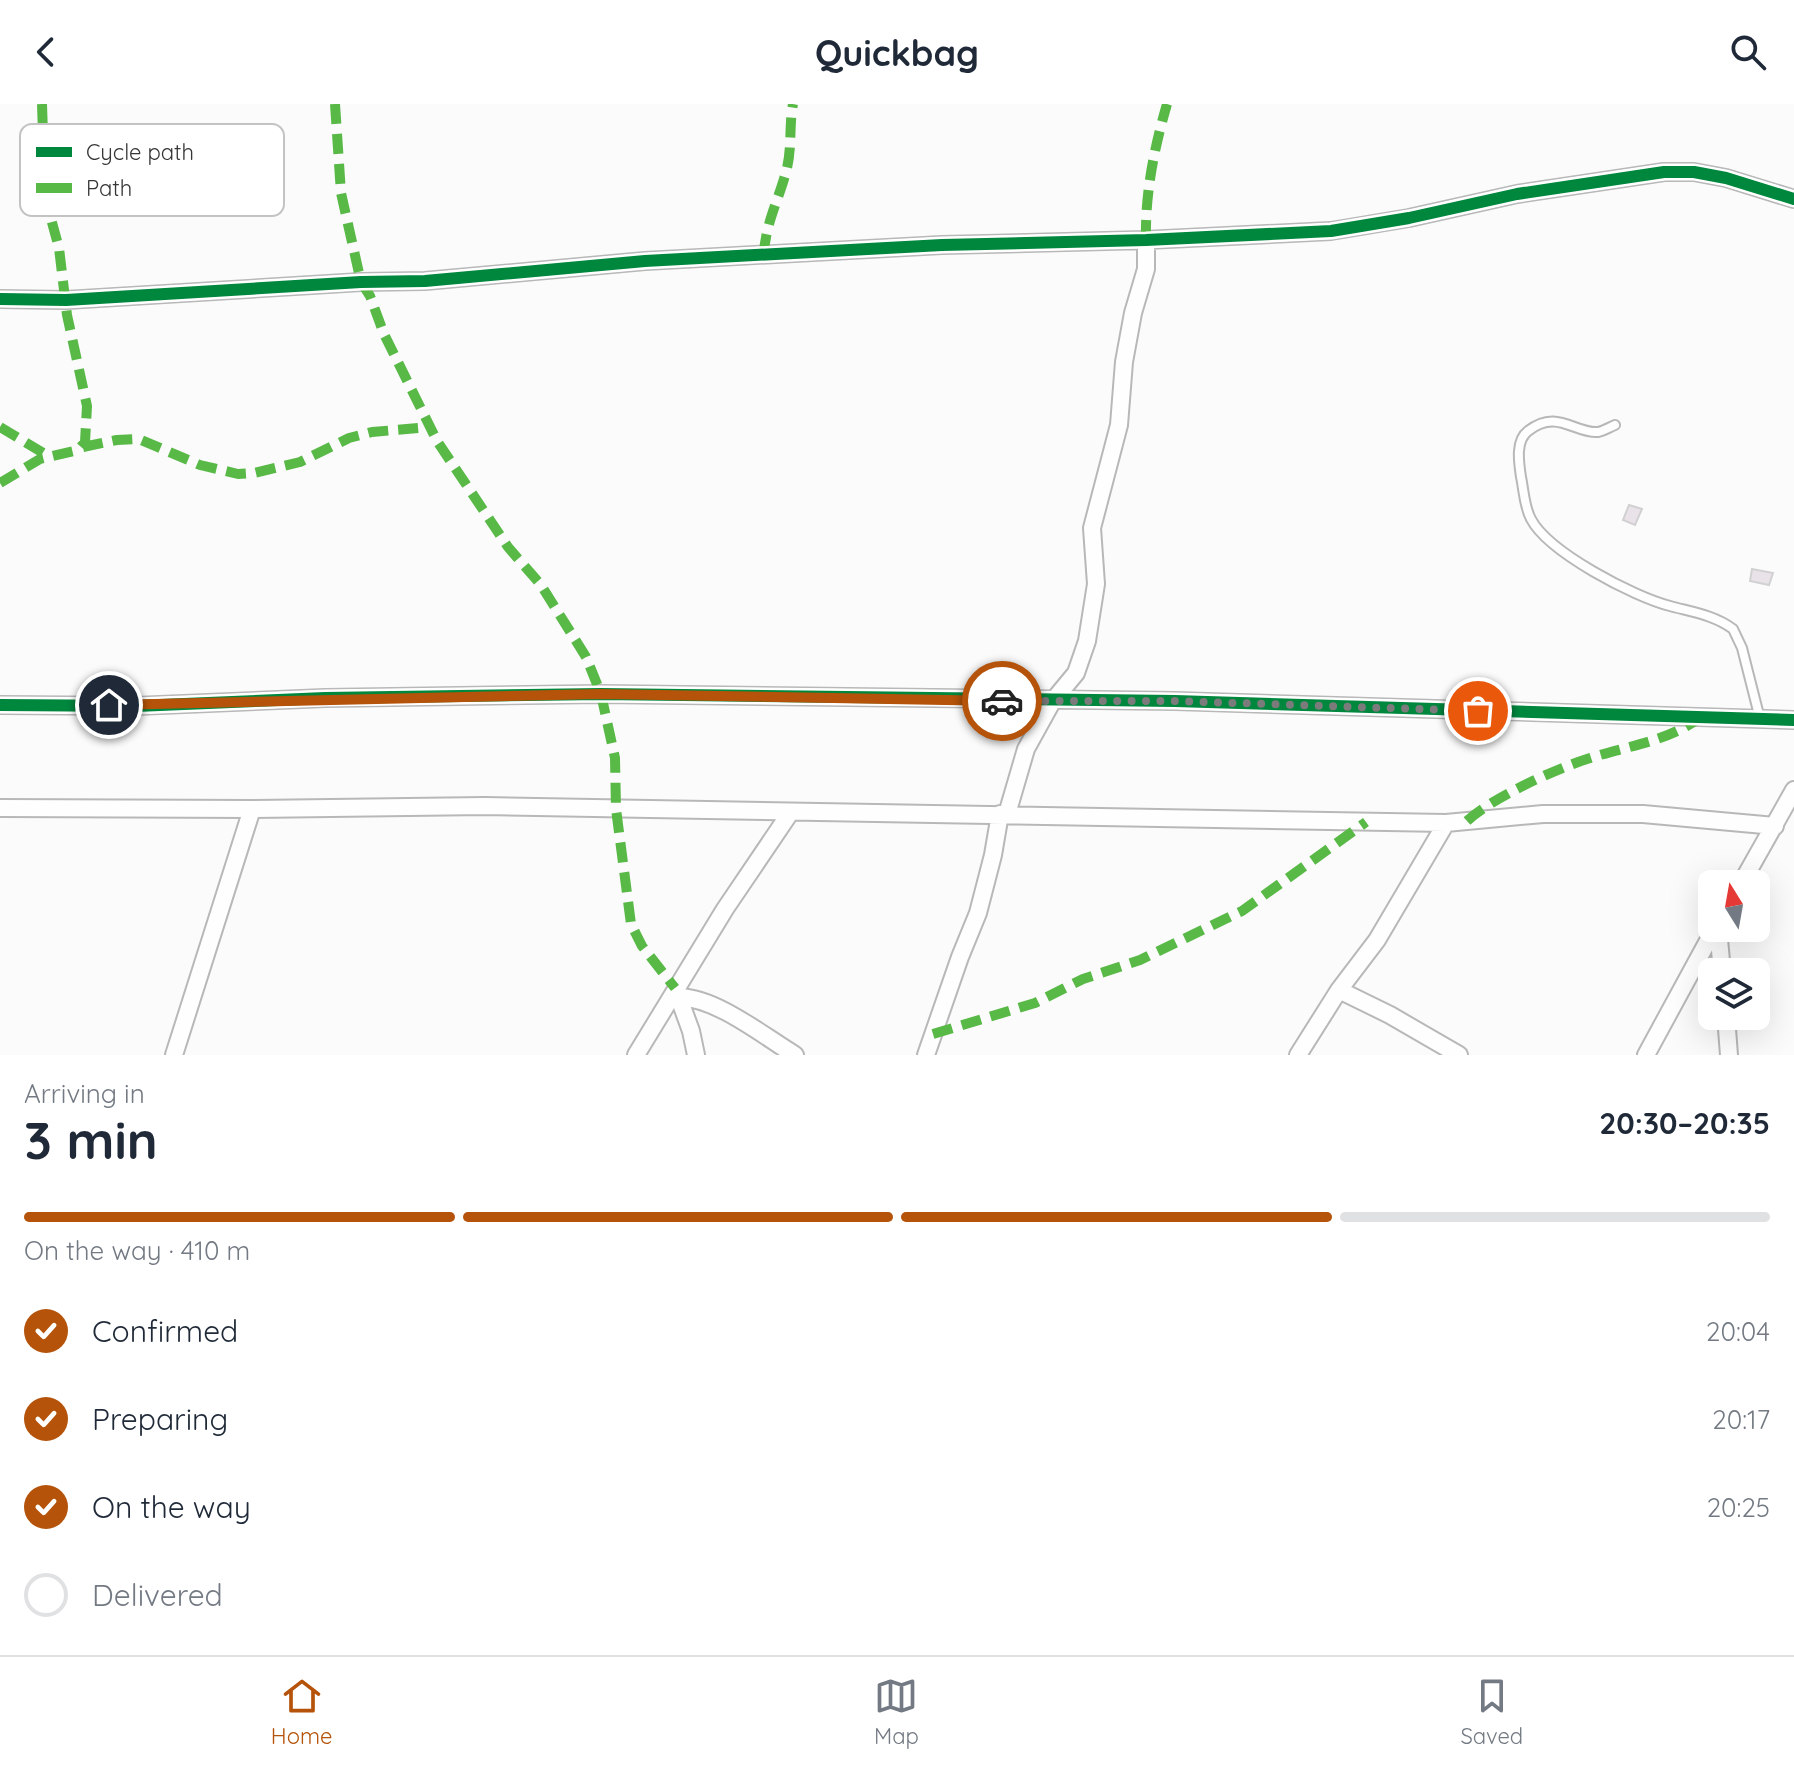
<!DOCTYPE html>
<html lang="en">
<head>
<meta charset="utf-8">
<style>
  :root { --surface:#fff; --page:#f6f6f7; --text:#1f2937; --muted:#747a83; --line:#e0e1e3; --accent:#b45309 }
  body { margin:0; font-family:Quicksand,sans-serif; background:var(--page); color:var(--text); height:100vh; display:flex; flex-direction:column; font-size:30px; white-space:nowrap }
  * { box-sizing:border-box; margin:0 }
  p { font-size:26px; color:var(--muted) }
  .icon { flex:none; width:44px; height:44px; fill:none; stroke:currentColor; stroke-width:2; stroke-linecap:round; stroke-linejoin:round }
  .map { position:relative; height:951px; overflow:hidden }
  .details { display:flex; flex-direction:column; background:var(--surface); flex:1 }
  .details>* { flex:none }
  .needle { width:52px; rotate:349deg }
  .controls { position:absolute; left:1698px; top:766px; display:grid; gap:16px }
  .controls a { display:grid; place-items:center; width:72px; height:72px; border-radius:12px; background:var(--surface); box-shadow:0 8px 32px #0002; font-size:40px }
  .pin { position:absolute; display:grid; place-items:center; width:68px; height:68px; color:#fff; margin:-34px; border:4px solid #fff; border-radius:50%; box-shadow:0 2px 8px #0007 }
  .courier { position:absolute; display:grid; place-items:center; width:80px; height:80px; margin:-40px; border:6px solid #b45309; border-radius:50%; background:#fff; color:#222; box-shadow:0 2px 10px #0007 }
  .head em { font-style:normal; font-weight:800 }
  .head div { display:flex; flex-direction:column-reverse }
  .head { display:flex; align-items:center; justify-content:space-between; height:136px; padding:0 24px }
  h1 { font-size:52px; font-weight:800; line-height:60px }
  .bar { display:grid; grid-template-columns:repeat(4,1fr); gap:12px 8px; align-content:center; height:96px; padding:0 24px }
  .bar i { height:10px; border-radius:6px; background:var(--line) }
  .bar .active { background:var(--accent) }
  .bar p { grid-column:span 4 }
  ol { padding:0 24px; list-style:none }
  li { display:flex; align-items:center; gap:24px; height:88px }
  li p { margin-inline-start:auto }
  li .icon { padding:8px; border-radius:50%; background:var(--accent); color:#fff; stroke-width:4 }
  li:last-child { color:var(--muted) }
  li i { width:44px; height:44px; border:4px solid var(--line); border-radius:50% }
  header { display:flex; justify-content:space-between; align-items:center; height:104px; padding:0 24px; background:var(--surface); font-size:36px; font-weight:800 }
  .menu { display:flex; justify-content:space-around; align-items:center; height:112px; border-top:2px solid var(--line); background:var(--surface); font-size:22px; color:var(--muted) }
  .menu a { display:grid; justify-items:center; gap:4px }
  .menu .active { color:var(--accent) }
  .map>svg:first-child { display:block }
</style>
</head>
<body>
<header><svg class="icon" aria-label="back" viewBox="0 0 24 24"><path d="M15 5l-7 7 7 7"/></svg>Quickbag<svg class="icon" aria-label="search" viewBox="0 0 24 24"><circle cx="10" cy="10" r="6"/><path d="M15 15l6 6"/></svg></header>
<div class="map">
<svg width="1794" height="951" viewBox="0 0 1794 951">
  <rect width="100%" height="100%" fill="#fbfbfb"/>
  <!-- building -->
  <path fill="#e9e2e8" stroke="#d2d1d2" stroke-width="2" d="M1629,401L1642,405L1635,421L1623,416Z
    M1752,465L1773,469L1769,481L1750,477Z"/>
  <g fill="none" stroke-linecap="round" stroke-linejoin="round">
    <defs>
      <path id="lane" d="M1615,321C1610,323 1604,327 1598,328C1575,330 1557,304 1528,327C1515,337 1519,359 1521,373C1524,387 1524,402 1531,415C1548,448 1634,493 1670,502C1692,508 1714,511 1733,525L1742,544L1760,615"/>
      <path id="street" d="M0,195L66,196L361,178L425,177L645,157L942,141L1146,136L1331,127L1409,114L1517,90L1664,68H1694L1726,74L1794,95
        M0,601L136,602L325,594L601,590L1175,597L1794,616
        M0,704L252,705L485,702L1446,719L1543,710H1643L1775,722
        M1007,710L1026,645L1052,598L1076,569L1087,537L1096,480L1092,424L1119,321L1124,258L1133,209L1146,165V136
        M1741,780L1794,686
        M1718,824L1722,868
        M676,886L691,927L696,951
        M1339,886L1390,911L1459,951
        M680,893C718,895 762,931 795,951
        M1726,912L1729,951
        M174,951L252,705
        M636,951L725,805L790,709
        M926,951L960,853L978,809L993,751L1000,710
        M1298,951L1339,886L1377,836L1446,719
        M1646,951L1715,824"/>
    </defs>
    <!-- lane casing -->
    <use href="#lane" stroke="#b8b8b8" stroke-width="12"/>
    <!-- street casing -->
    <use href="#street" stroke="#b8b8b8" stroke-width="20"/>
    <!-- lane -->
    <use href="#lane" stroke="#fefefe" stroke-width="8"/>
    <!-- street -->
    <use href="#street" stroke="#fefefe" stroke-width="16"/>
    <!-- quiet -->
    <path stroke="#58b947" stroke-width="10" stroke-dasharray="20 10" stroke-linecap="butt" d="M335,0L341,89L361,178L370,192L384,230L437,337L508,443L541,481L586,553L601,590L615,654L616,705L631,820L642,842L675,884
      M1146,136C1145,89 1154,45 1167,0
      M764,150C765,120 780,93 787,64C792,43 789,21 793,0
      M0,323L50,353
      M83,343L117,336L139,335L200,361L238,370L254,369L300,358L349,334L372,328L431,323
      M0,379L40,355L78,346L85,338L87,302L67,211L59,144L48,104V80L51,58L43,30L42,0
      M1467,717C1492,694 1553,666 1587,655C1626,642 1667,638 1701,613
      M933,930L1035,899L1083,875L1140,856L1242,807L1366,718"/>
    <defs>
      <path id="cycleway" d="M0,195L66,196L361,178L425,177L645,157L942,141L1146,136L1331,127L1409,114L1517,90L1664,68H1694L1726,74L1794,95
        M0,601L136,602L325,594L601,590L1175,597L1794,616"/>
    </defs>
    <!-- cycleway casing -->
    <use href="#cycleway" stroke="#fff" stroke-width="17"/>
    <!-- cycleway -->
    <use href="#cycleway" stroke="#00873e" stroke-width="12"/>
  </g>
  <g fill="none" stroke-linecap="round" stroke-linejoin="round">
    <!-- done -->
    <path stroke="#7b7b7c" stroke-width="8" stroke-dasharray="0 14.4" d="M1002,597H1175L1478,607"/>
    <!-- route -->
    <path stroke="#b45309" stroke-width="10" d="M109,601L601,590L1002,597"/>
  </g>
  <!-- legend -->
  <rect x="20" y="20" width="264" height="92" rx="12" fill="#fff" stroke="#c3c3c3" stroke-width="2"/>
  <rect x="36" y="43" width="36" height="10" fill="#00873e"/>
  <rect x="36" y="79" width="36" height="10" fill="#58b947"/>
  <g font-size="22" fill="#363637">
    <text x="86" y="56">Cycle path</text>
    <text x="86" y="92">Path</text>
  </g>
</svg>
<div class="controls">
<a><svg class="needle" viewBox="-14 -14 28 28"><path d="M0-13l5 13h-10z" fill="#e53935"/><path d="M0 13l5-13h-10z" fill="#747a83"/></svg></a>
<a><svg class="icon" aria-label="layers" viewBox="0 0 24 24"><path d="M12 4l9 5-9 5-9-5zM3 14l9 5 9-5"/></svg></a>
</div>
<div class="pin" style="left:1478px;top:607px;background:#ea580c"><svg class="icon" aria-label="bag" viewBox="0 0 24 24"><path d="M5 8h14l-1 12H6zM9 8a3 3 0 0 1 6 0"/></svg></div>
<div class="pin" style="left:109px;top:601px;background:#1f2937"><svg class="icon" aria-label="home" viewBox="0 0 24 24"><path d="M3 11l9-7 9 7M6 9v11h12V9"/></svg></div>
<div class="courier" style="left:1002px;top:597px"><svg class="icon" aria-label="car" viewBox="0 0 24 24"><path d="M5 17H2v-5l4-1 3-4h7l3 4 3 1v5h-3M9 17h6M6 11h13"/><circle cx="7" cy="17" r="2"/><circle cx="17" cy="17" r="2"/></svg></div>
</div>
<section class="details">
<div class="head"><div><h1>3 min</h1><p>Arriving in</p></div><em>20:30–20:35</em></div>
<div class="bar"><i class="active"></i><i class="active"></i><i class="active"></i><i></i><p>On the way · 410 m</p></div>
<ol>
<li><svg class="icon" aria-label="check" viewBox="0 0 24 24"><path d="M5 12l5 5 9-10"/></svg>Confirmed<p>20:04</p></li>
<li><svg class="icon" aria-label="check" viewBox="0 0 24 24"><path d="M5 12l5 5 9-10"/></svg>Preparing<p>20:17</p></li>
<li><svg class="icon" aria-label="check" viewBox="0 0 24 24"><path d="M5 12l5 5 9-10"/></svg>On the way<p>20:25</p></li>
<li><i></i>Delivered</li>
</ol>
</section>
<nav class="menu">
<a class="active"><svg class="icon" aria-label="home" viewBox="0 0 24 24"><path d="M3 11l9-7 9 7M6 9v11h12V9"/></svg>Home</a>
<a><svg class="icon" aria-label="map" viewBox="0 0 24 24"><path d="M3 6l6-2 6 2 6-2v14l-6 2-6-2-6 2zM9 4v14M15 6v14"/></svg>Map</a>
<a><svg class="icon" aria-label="saved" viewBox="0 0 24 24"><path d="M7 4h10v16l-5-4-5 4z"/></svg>Saved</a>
</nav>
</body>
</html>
